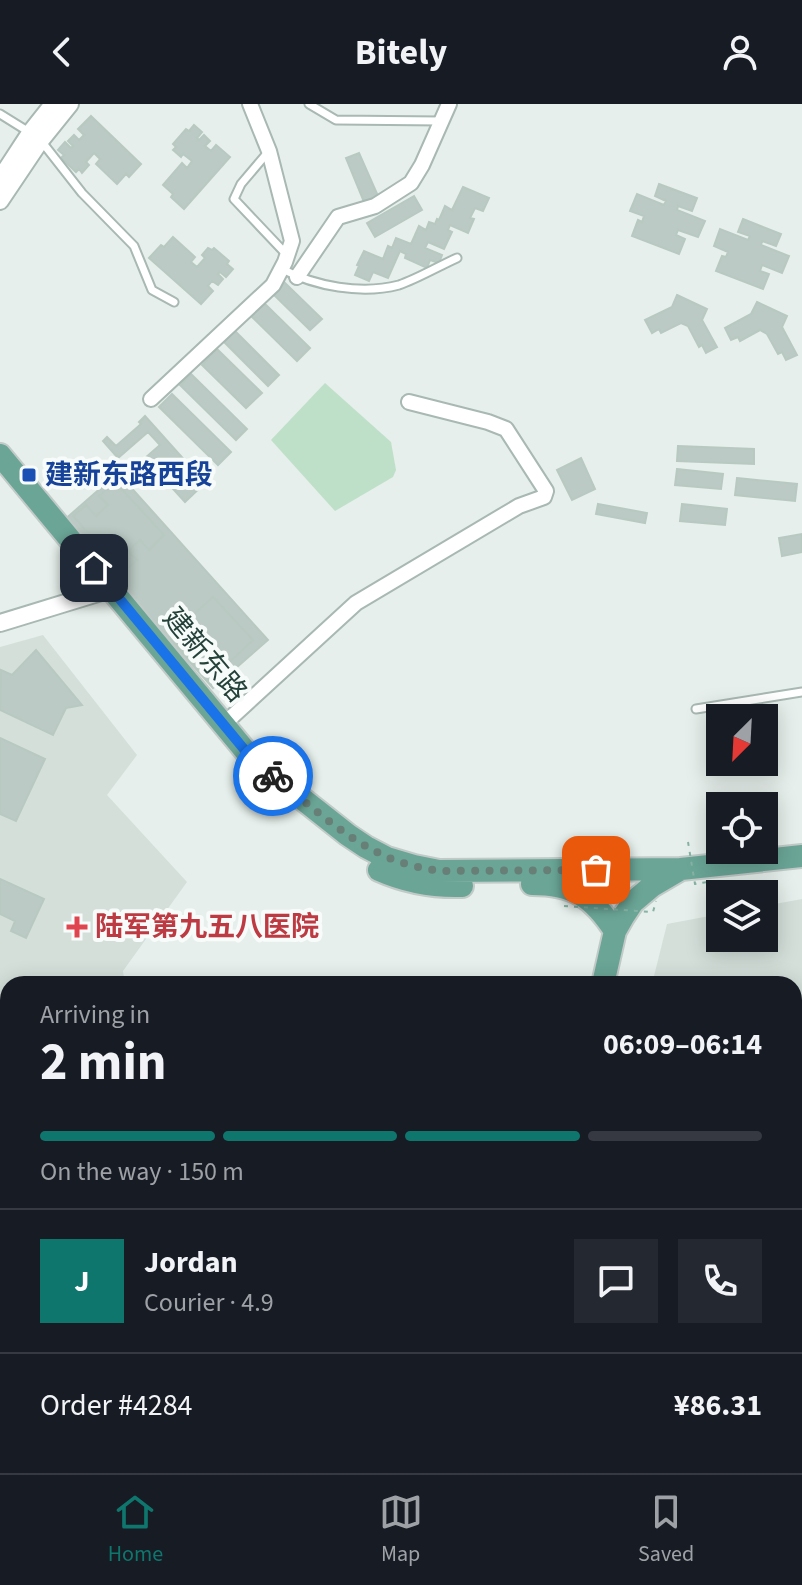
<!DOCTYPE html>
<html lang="en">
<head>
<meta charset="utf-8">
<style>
  :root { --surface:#171b24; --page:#242831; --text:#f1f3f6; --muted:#9ea1a6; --line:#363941; --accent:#0f766e }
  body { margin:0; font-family:"Source Sans 3","Noto Sans SC",sans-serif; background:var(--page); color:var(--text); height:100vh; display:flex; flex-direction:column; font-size:30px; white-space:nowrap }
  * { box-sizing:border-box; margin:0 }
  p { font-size:26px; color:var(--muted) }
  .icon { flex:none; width:44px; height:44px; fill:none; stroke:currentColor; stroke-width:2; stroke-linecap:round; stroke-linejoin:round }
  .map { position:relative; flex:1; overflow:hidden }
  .details { position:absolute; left:0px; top:872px; width:802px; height:498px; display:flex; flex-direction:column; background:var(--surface); border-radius:24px 24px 0 0; box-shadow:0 4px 20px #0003 }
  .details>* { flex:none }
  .needle { width:52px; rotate:204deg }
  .tools { position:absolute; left:706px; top:600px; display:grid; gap:16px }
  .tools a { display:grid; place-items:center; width:72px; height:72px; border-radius:0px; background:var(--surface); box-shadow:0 4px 20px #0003; font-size:40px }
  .pin { position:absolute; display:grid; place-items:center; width:68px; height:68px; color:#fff; margin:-34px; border-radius:16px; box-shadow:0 4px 12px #0006 }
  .courier { position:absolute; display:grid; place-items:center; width:80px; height:80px; margin:-40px; border:6px solid #1a73e8; border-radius:50%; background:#fff; color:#222; box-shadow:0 2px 10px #0007 }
  .head em { font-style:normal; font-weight:700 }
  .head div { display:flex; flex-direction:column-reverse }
  .head { display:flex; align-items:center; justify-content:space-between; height:136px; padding:0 40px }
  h1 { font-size:52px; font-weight:700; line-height:60px }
  .bar { display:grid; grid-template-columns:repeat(4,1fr); gap:12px 8px; align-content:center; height:96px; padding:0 40px }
  .bar i { height:10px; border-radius:6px; background:var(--line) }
  .bar .active { background:var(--accent) }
  .bar p { grid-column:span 4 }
  .line { display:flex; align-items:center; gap:20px; padding:0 40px; border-top:2px solid var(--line) }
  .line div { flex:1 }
  .round { display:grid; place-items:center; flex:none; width:84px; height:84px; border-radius:0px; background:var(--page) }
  header { display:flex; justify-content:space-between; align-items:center; height:104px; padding:0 40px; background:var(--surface); font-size:36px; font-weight:700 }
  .menu { display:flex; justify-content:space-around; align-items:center; height:112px; border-top:2px solid var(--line); background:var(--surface); font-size:22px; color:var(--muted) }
  .menu a { display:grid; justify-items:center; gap:4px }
  .menu .active { color:var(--accent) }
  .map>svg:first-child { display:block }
</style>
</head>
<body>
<header><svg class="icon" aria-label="back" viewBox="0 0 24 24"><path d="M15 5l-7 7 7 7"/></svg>Bitely<svg class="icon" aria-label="person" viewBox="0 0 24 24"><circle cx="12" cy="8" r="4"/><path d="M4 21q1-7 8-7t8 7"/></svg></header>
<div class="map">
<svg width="802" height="1369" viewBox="0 0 802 1369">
  <rect width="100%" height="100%" fill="#e6efeb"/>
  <!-- built -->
  <path fill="#d4dfda" d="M43,531L137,651L107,691L187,778L123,867L125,880H8V1122L0,1124V543Z
    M802,795V1369H635L633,1362H794V880H652L667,820L720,810V834H764V802Z"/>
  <!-- green -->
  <path fill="#bfe0c8" d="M325,279L391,338L396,366L393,373L335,407L271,336Z"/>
  <!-- building -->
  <path fill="#bbcac4" stroke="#b8c9c2" stroke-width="2" d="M91,12L141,60L129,73L126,70L117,80L96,60L100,55L94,49L86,58L89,61L82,69L79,65L76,68L61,54L64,51L58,46L65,38L71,44L73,42L68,37L74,31L79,36L84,31L78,25Z
    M194,21L202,28L197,34L199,36L204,31L210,37L205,42L211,47L216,41L230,53L184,105L171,93L173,90L163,81L182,59L187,64L192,57L183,50L181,53L173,46L176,43L173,40L186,25L189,27Z
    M359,49L378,92L364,98L346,54Z
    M659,80L697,94L692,107L678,102L677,106L705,117L698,133L678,126L676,131L685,135L679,150L632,132L638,116L642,118L644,112L630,107L637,90L664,101L666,97L655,92Z
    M463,83L489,94L483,107L475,104L470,114L474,115L468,129L450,121L448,126L452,128L444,145L428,138L425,144L442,151L439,159L430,156L427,164L405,154L406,150L400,147L388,174L373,168L369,177L355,171L359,162L357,161L364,147L383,155L388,142L392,144L396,134L411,140L419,122L426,126L429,118L435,120L437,115L439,116L445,102L452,106Z
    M414,92L422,106L375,133L367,119Z
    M743,115L781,130L776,142L762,137L761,141L789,152L782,169L762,161L760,167L769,170L763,185L716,167L722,152L726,153L728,148L714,142L720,125L748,136L750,132L738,128Z
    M173,133L195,153L191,158L197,163L205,154L202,151L208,144L212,146L214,144L229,157L227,160L233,165L226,173L220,168L218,170L223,175L218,181L212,177L208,182L213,187L201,200L149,154L161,141L164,143Z
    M284,178L322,215L310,226L273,190Z
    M677,191L707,205L702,216L717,243L706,249L702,241L699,243L688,222L681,219L661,229L659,225L652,229L645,216L672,203Z
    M262,197L310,244L297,257L249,210Z
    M757,198L787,212L782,223L797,251L786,256L782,248L778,250L767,230L760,226L740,237L738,233L731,236L725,224L751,210Z
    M232,224L279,271L268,282L221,235Z
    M217,245L262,289L246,304L202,261Z
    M191,270L247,325L236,336L180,281Z
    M172,290L231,348L218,361L159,303Z
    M145,312L205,379L185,398L145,354L160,341L148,328L118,354L103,337L107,333L116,342L141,320L139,318Z
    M678,342L754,345V360L677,357Z
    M581,354L595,385L572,396L557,366Z
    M677,365L723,370L721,385L675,381Z
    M118,369L268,536L213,584L63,417Z
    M737,374L797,380L795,397L735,391Z
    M115,378L164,431L149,446L140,436L128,447L137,456L124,468L73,412L86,401L96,412L108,401L99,392Z
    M598,400L647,409L645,419L596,410Z
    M682,400L727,405L725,421L680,417Z
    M802,430V448L782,452L779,434Z
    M213,493L253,536L209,577L169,533Z
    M36,546L82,601L66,604L53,631L0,606L1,566L12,571Z
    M0,634L45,655L16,717L0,710Z
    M0,775L44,795L26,834L11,827L15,817L0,810Z"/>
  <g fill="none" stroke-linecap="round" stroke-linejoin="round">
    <defs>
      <path id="service" d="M309,0L336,16L441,17
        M0,10L29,28
        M42,38L82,89L134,142L152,186L174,198
        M269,47L241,80L234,95L287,151
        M282,165C315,182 361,191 399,181C417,175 439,162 457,154
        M696,605L802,588"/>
      <path id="minor" d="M297,173L338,113L375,102L411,79L422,61L449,0
        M151,295L273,181L285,158L292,137L269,47L250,0
        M224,620L356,499L519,402L544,393L546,387L506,325L488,318L409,298
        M794,1181L802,1177
        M0,1295L8,1291"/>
      <path id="tertiary" d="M0,75L30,29L53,0
        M0,97L41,36L70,0
        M0,519L111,485
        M0,1220L8,1231
        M161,1362L165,1369
        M585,1362L588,1369"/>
      <path id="primary" d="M0,351L253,656L348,731L366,743L387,754L414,762L439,767L681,765
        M379,766C406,778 432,783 462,782
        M532,780C574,780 593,793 615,827
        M603,880L615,827L623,813L633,798L652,782L681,765L802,752
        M611,1362L614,1369"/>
    </defs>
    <!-- service casing -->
    <use href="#service" stroke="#a8b8b2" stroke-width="11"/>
    <!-- minor casing -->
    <use href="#minor" stroke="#a8b8b2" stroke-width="18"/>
    <!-- tertiary casing -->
    <use href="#tertiary" stroke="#a8b8b2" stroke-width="20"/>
    <!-- primary casing -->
    <use href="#primary" stroke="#c2cac8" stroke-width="26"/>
    <!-- service -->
    <use href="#service" stroke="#fff" stroke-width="7"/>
    <!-- minor -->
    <use href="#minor" stroke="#fff" stroke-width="14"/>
    <!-- tertiary -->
    <use href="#tertiary" stroke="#fff" stroke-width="16"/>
    <!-- primary -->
    <use href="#primary" stroke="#6aa596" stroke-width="22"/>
    <!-- path-bridge -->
    <path stroke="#86b3a5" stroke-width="2" stroke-dasharray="4 6" stroke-linecap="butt" d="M688,738L695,780L714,777
      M564,802L653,808L656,797"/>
  </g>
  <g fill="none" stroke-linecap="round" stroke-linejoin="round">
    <!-- done -->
    <path stroke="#687f78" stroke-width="8" stroke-dasharray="0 14.4" d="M273,672C309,700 343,733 385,752C402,760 421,764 439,767L596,766"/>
    <!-- route -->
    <path stroke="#1a73e8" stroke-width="10" d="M94,464L253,656L273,672"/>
  </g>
  <!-- markers -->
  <rect fill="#1a4fb4" stroke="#f7fbf9" stroke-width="3" x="21" y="363" width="16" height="16" rx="4"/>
  <path fill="#e0444e" stroke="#f7fbf9" stroke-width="3" d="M73 811h8v8h8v8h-8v8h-8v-8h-8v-8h8z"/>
  <g text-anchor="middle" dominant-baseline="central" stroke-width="8" stroke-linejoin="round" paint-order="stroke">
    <!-- transit labels -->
    <g font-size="28" font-weight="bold" fill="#164399" stroke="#f7fbf9" text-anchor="start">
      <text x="45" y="371">建新东路西段</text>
    </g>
    <!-- street labels -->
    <g font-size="28" fill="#24423a" stroke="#f7fbf9">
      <text transform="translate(205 551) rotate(50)">建新东路</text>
    </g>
    <!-- health labels -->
    <g font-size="28" font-weight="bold" fill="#be3a42" stroke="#f7fbf9" text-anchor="start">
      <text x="95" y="823">陆军第九五八医院</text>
    </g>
  </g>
</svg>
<div class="tools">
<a><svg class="needle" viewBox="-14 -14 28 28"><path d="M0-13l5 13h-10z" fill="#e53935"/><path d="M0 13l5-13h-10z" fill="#9ea1a6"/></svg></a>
<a><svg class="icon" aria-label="locate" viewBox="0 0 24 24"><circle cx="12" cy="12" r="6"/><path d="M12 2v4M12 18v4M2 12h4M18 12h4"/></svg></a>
<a><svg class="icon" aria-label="layers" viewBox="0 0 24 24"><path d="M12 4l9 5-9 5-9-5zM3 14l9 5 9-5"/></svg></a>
</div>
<div class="pin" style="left:596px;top:766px;background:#ea580c"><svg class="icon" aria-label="bag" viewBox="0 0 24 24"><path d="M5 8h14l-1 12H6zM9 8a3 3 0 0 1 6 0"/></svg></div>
<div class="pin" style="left:94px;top:464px;background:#1f2937"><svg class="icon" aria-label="home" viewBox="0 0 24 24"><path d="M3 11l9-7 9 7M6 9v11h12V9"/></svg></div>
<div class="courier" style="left:273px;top:672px"><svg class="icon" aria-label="bike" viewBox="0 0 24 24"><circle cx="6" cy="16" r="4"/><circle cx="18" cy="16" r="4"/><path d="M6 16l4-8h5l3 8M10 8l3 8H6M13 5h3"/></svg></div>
<section class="details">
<div class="head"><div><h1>2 min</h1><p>Arriving in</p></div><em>06:09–06:14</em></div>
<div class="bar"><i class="active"></i><i class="active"></i><i class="active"></i><i></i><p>On the way · 150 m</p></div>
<div class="line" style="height:144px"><b class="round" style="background:var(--accent);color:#fff">J</b><div><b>Jordan</b><p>Courier · 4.9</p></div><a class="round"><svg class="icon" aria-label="chat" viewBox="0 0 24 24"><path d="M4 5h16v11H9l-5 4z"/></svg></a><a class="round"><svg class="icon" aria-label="phone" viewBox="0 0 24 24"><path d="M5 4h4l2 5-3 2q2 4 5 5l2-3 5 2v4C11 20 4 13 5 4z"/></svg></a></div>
<div class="line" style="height:104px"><div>Order #4284</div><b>¥86.31</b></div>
</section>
</div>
<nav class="menu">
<a class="active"><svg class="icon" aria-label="home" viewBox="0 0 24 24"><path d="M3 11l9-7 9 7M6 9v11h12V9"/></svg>Home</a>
<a><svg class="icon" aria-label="map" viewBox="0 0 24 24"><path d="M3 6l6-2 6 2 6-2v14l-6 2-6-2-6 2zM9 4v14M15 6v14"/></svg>Map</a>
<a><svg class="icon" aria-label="saved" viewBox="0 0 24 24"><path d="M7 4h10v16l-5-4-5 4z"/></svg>Saved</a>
</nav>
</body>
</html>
